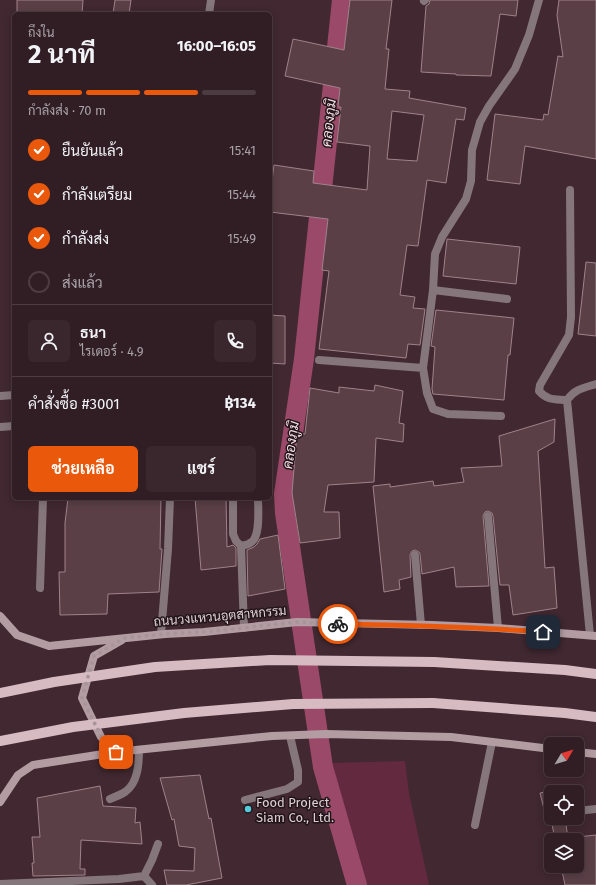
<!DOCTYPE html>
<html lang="th">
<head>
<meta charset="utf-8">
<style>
  :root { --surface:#311e25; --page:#39272d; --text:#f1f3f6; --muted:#a8a2a7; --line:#4c3c42; --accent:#ea580c }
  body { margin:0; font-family:"Fira Sans",Sarabun,sans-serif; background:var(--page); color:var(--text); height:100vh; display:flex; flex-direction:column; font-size:15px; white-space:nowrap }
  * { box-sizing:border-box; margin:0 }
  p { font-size:13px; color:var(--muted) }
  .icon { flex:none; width:22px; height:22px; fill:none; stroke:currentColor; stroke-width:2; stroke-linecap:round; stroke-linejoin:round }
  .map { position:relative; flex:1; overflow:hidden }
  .panel { position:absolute; left:12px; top:12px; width:260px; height:488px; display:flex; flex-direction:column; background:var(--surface); border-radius:6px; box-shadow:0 2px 10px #0003,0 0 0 1px var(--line) }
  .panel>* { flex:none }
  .needle { width:26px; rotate:52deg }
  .tools { position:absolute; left:544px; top:737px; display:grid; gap:8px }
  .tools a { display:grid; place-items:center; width:40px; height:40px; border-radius:6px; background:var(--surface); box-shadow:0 2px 10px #0003,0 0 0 1px var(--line); font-size:20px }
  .pin { position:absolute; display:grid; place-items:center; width:34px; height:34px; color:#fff; margin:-17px; border-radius:8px; box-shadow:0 2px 6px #0006 }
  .courier { position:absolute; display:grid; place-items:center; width:40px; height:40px; margin:-20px; border:3px solid #ea580c; border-radius:50%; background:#fff; color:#222; box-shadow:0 1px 5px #0007 }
  .summary em { font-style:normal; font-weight:700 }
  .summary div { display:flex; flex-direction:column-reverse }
  .summary { display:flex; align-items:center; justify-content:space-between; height:68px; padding:0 16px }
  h1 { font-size:26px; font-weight:700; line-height:30px }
  .bar { display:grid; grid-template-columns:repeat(4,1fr); gap:6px 4px; align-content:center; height:48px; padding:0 16px }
  .bar i { height:5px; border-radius:3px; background:var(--line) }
  .bar .active { background:var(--accent) }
  .bar p { grid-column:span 4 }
  .line { display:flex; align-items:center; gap:10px; padding:0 16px; border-top:1px solid var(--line) }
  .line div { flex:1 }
  .round { display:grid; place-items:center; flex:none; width:42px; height:42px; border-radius:6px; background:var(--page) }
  ol { padding:0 16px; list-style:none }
  li { display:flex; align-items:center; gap:12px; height:44px }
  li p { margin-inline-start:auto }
  li .icon { padding:4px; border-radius:50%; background:var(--accent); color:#fff; stroke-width:4 }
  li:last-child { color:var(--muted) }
  li i { width:22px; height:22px; border:2px solid var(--line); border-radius:50% }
  .action { display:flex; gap:8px; margin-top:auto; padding:8px 16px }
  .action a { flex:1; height:46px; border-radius:6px; background:var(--accent); color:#fff; font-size:16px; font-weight:700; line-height:46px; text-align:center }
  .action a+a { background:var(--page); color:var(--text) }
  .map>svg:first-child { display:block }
</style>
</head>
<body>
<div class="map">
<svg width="596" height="885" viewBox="0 0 596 885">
  <rect width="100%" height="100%" fill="#412831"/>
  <!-- green -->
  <path fill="#63293f" d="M405,761L409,793L429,885H361L329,763Z"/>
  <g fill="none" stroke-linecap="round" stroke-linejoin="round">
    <!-- canal -->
    <path stroke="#9b4968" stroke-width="20" d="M342,0L304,359L284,494L285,513L323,767L357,885"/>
  </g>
  <!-- building -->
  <path fill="#5a3f47" stroke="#a0828b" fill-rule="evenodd" d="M17,0H83L82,14H17Z
    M115,0H131L129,14H113Z
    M350,0H392L386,49H389L385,89L410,91L409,98L466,108L464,120L456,119L446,183L427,180L418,246L407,245L400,295L415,297L413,308L425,309L420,345L408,344L406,358L319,349L329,271L322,270L328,219L270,212V197L274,165L314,171L313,183L367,190L370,146L337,142L341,107H338L340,88L285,76L293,39L344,50ZM392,111L424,115L417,161L387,159Z
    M430,0H518L516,16L500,14L491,76L456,75V74L421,72L426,6L429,4Z
    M559,0H596V159L525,146L520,184L487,180L495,114L543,120L544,114L548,115L558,56L563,57L557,15Z
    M447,239L520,247L516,284L443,276Z
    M586,262L596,263V336L578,334Z
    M436,310L514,318L510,355H508L504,400L433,394L432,389L435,347L431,346Z
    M270,315L285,316V364L270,363Z
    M375,385L403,391L399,423L404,424L403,442L376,438L374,482L328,485L324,512H339L340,538L300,543L292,493L297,433L305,434L310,388L339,393V387L374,391Z
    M555,419L554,442L538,451L545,568L554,567L557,608L513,615L509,585H500L493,516L492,513L488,511L485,512L483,516L489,586L456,587L454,567L422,574L420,554L419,552L415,550L412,551L410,555L411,577L399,580L400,589L384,592L373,486L390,484V487L433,481L434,486L464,482L461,468L502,466L499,436Z
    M68,498H161L160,549H162L159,592L108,594L107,614L60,615L59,572H65V523Z
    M195,498H226L227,547L233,545L236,548V566L201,570Z
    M278,535L285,589L248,596L247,550L254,547L257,544L260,539Z
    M200,775L209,819L211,818L222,878L186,885H167L164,870L194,871L195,848L179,846L174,819L172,820L160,778Z
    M100,786L103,806L136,808L135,823L140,822L142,844L81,840L80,869H85V875L33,876L32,863H34L32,837H40L37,798Z
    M560,789V792H551V818H565L568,838L596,835V885H565L561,866H577V840H555L552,824L548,825L540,793Z"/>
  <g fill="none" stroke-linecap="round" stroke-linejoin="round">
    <!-- lane -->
    <path stroke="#84767a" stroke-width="8" d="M424,1L425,0
      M567,400C555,399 548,401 539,391L540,385L569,335L571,317L570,190
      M233,498V534L236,541L241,546
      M244,628L241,546C244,545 248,545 250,543C261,538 258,509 258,498
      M161,634L168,549L170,498
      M110,799C115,797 120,795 125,792C138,783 139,764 139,750
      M245,800L287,789L298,782V770L290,736
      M577,811L596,809
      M475,825L492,742"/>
    <!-- street -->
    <path stroke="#84767a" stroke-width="8" d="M209,14L211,0
      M433,290L507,299
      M319,360L423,368
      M0,396L14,395
      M501,416L448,414L433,409L427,393L423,368L433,290L435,254L442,237L466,199L471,181L472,150L480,122L489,106L515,69L529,35L539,0
      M0,427L14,426
      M488,516L498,628
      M415,555L421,625
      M40,588L43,498
      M590,635L567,400C575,389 583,388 596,384
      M144,876L152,885
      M0,884L119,879L144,876L152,860L158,844"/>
    <!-- secondary -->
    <path stroke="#b39da3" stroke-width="8" d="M0,616L17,635L49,646L165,634L204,632L297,622L432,625L498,628L596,636
      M116,752L101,737L82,698L94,656L122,640
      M577,752L596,754
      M0,802L18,775L33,765L116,752L272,736L326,734L451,737L551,749"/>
    <!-- primary -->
    <path stroke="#d7bbc3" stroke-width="10" d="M434,662L565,670L596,674
      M433,703L565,713L596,717"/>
    <!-- primary-bridge -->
    <path stroke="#d7bbc3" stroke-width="10" d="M0,693L54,682L155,667L270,660L434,662
      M0,741L73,727L184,713L293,704L433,703"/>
  </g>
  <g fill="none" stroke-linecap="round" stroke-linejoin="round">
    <!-- done -->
    <path stroke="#a8959b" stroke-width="4" stroke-dasharray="0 7.2" d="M116,752L101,736L82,698L94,656L125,638L165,634L204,632L297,622L338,624"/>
    <!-- route -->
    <path stroke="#ea580c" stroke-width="5" d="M338,624C406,625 475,627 543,632"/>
  </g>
  <!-- markers -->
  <circle fill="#53cbdb" stroke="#211519" stroke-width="1.5" cx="248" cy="809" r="4"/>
  <g text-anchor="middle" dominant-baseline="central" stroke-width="3" stroke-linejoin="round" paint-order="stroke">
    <!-- street labels -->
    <g font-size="13" fill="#dfcfd4" stroke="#211519">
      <text transform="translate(220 616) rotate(-5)">ถนนวงแหวนอุตสาหกรรม</text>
    </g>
    <!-- poi labels -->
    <g font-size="13" fill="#dfcfd4" stroke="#211519" text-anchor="start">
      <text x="256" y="802">Food Project<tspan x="256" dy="15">Siam Co., Ltd.</tspan></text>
    </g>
    <!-- water labels -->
    <g font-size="14" font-style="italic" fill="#f4dce3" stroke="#211519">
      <text transform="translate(329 123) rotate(-84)">คลองภูมิ</text>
      <text transform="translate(291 445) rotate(-82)">คลองภูมิ</text>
    </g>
  </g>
</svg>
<div class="tools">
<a><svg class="needle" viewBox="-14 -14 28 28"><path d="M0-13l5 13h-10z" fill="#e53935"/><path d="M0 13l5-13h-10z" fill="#a8a2a7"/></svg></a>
<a><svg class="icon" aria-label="locate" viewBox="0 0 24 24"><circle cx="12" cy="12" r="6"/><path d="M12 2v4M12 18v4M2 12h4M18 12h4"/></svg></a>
<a><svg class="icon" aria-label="layers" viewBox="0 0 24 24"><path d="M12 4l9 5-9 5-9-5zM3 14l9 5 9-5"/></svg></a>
</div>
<div class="pin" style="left:116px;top:752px;background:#ea580c"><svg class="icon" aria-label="bag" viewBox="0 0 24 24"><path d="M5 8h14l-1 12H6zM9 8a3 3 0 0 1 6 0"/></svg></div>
<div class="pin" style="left:543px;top:632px;background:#1f2937"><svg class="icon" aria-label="home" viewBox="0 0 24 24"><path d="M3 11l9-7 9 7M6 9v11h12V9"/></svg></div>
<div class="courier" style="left:338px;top:624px"><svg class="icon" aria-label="bike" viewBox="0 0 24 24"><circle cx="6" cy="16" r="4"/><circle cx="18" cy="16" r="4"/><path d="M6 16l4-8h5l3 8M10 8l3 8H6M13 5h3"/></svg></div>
<section class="panel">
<div class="summary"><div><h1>2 นาที</h1><p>ถึงใน</p></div><em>16:00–16:05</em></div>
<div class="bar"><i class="active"></i><i class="active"></i><i class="active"></i><i></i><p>กำลังส่ง · 70 m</p></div>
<ol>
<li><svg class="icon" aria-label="check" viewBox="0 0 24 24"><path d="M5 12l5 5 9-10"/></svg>ยืนยันแล้ว<p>15:41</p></li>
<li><svg class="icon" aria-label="check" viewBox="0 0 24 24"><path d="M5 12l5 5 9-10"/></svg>กำลังเตรียม<p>15:44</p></li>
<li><svg class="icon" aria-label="check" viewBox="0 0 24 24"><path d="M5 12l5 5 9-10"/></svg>กำลังส่ง<p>15:49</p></li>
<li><i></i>ส่งแล้ว</li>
</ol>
<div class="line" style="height:72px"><a class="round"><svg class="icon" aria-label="person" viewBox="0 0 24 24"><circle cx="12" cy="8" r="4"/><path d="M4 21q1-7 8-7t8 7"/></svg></a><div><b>ธนา</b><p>ไรเดอร์ · 4.9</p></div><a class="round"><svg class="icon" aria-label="phone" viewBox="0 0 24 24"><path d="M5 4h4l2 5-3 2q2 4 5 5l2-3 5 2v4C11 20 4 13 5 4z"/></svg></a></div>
<div class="line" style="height:52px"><div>คำสั่งซื้อ #3001</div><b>฿134</b></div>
<div class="action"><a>ช่วยเหลือ</a><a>แชร์</a></div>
</section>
</div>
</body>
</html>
